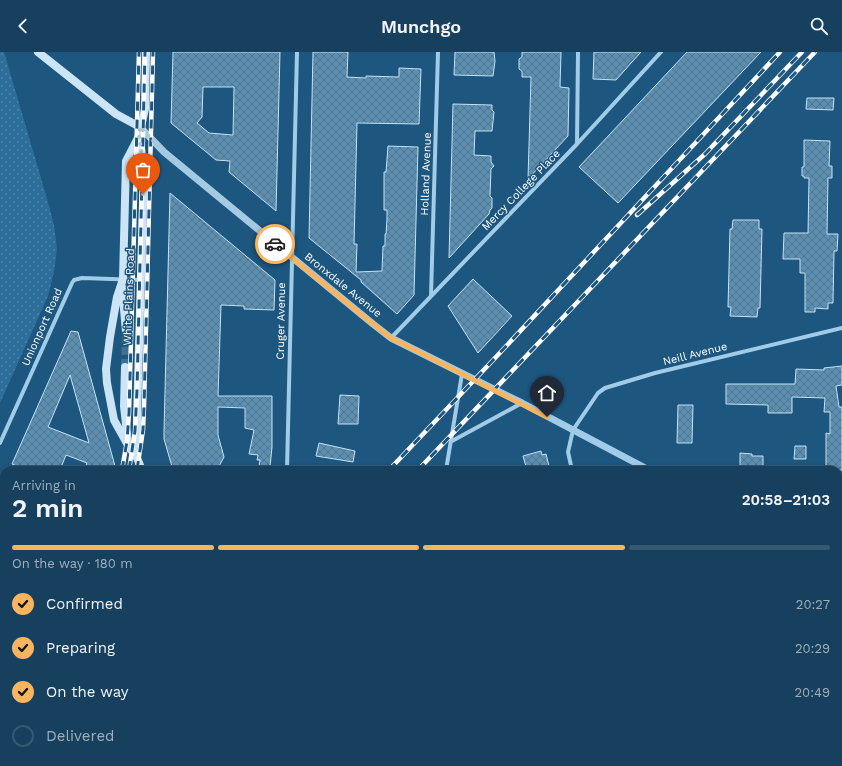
<!DOCTYPE html>
<html lang="en">
<head>
<meta charset="utf-8">
<style>
  :root { --surface:#16405e; --page:#1f4764; --text:#f1f3f6; --muted:#9eafbc; --line:#355973; --accent:#f8b45f }
  body { margin:0; font-family:"Work Sans",sans-serif; background:var(--page); color:var(--text); height:100vh; display:flex; flex-direction:column; font-size:15px; white-space:nowrap }
  * { box-sizing:border-box; margin:0 }
  p { font-size:13px; color:var(--muted) }
  .icon { flex:none; width:22px; height:22px; fill:none; stroke:currentColor; stroke-width:2; stroke-linecap:round; stroke-linejoin:round }
  .map { position:relative; flex:1; overflow:hidden }
  .drawer { position:absolute; left:0px; top:414px; width:842px; height:300px; display:flex; flex-direction:column; background:var(--surface); border-radius:12px 12px 0 0; box-shadow:0 2px 6px #0003,0 0 0 1px var(--line) }
  .drawer>* { flex:none }
  .pin { position:absolute; display:grid; place-items:center; width:34px; height:34px; color:#fff; margin:-41px -17px; border-radius:50% 50% 50% 0; rotate:-45deg; box-shadow:0 0 4px #0007 }
  .pin .icon { rotate:45deg }
  .courier { position:absolute; display:grid; place-items:center; width:40px; height:40px; margin:-20px; border:3px solid #f8b45f; border-radius:50%; background:#fff; color:#222; box-shadow:0 1px 5px #0007 }
  .headline em { font-style:normal; font-weight:600 }
  .headline div { display:flex; flex-direction:column-reverse }
  .headline { display:flex; align-items:center; justify-content:space-between; height:68px; padding:0 12px }
  h1 { font-size:26px; font-weight:600; line-height:30px }
  .bar { display:grid; grid-template-columns:repeat(4,1fr); gap:6px 4px; align-content:center; height:48px; padding:0 12px }
  .bar i { height:5px; border-radius:3px; background:var(--line) }
  .bar .current { background:var(--accent) }
  .bar p { grid-column:span 4 }
  ol { padding:0 12px; list-style:none }
  li { display:flex; align-items:center; gap:12px; height:44px }
  li p { margin-inline-start:auto }
  li .icon { padding:4px; border-radius:50%; background:var(--accent); color:#111; stroke-width:4 }
  li:last-child { color:var(--muted) }
  li i { width:22px; height:22px; border:2px solid var(--line); border-radius:50% }
  header { display:flex; justify-content:space-between; align-items:center; height:52px; padding:0 12px; background:var(--surface); font-size:18px; font-weight:600 }
  .map>svg:first-child { display:block }
</style>
</head>
<body>
<header><svg class="icon" aria-label="back" viewBox="0 0 24 24"><path d="M15 5l-7 7 7 7"/></svg>Munchgo<svg class="icon" aria-label="search" viewBox="0 0 24 24"><circle cx="10" cy="10" r="6"/><path d="M15 15l6 6"/></svg></header>
<div class="map">
<svg width="842" height="714" viewBox="0 0 842 714">
  <defs>
    <pattern id="grass-dots" width="8" height="8" patternUnits="userSpaceOnUse"><rect width="8" height="8" fill="#2d6f9a"/><path d="M2 2h.1M6 6h.1" fill="none" stroke="#4c85a9" stroke-width="1.8" stroke-linecap="round"/></pattern>
    <pattern id="building-cross-hatch" width="8" height="8" patternUnits="userSpaceOnUse"><rect width="8" height="8" fill="#5b8fb2"/><path d="M0 0l8 8M0 8l8-8" fill="none" stroke="#557489"/></pattern>
  </defs>
  <rect width="100%" height="100%" fill="#1d567e"/>
  <!-- grass -->
  <path fill="url(#grass-dots)" d="M0,0H4L48,150L54,173L57,197L54,220L48,244L0,351Z"/>
  <!-- building -->
  <path fill="url(#building-cross-hatch)" stroke="#c4e2f6" fill-rule="evenodd" d="M173,0H280L276,159L229,120L230,109L216,108L171,71ZM203,35H234L233,83L209,81L197,71L202,65Z
    M313,0H348L347,25L366,26V24L399,25V16L421,17L419,72L357,71L354,192H357L356,220L382,219L383,194H385V182H386L387,167V158H384V120H386L388,94L418,95L414,243L397,262L361,230V228L309,186Z
    M455,0H494L495,9L493,24L454,23Z
    M522,0H561L560,35L569,36L568,84L528,127L531,25H522V19L519,17V7L522,5Z
    M594,0H641L616,28L593,27Z
    M687,0H761L618,151L579,115Z
    M807,46H834L833,58L806,57Z
    M453,52L492,53V58L494,60L492,79H475L474,103L491,104V110L494,114L491,117L490,144L492,146V156L490,158L489,162L449,206Z
    M804,88L830,89L829,114H832V126H828L827,182H838L837,199H834L833,251H828V257L815,256V260H805V221H800V207H783L784,181H808L809,126H804V124H802V115H804Z
    M170,141L275,228L274,258L244,257V254L221,253L218,344H272V395L270,415L259,414L260,408H257L258,403L249,402L254,378L245,376V356L218,355V383L224,405L217,418H173L164,387V379Z
    M733,168H759V177H762L760,256H758L757,265L730,264L731,255H728L730,177H732Z
    M473,227L512,264L478,301L448,254Z
    M71,279L78,280L115,414L113,418H84L87,411L66,403L60,418H26L12,412ZM70,323L89,391L48,375Z
    M842,314V333L836,334L839,355H842V418H826V381L830,382V360H824L825,346L792,345V361H768V353L726,352V332H795L796,317L824,318V316Z
    M340,343L359,344L358,372H338Z
    M678,353H693L692,391H677Z
    M319,391L355,399L353,410L316,404Z
    M795,394H806V407H794Z
    M541,399L542,403L546,402L550,418H527L523,404Z
    M740,401L752,402V404H763V418H740Z"/>
  <g fill="none" stroke-linecap="round" stroke-linejoin="round">
    <!-- secondary-tunnel -->
    <path stroke="#3f6f91" stroke-width="8" stroke-dasharray="8 4" stroke-linecap="butt" d="M125,315L126,280"/>
    <!-- minor -->
    <path stroke="#a0cce8" stroke-width="4" d="M577,91L578,0
      M431,244L438,0
      M391,286L577,92L661,0
      M452,389L522,351
      M0,391L72,231L74,228L82,226L141,228
      M287,418L297,0
      M446,418L462,322
      M572,418L568,400L573,378L598,341L605,336L655,321L842,276
      M0,571L4,573
      M512,710L513,714
      M651,710L652,714
      M792,710L793,714
      M5,714L7,710
      M115,714L116,710
      M254,714L255,710
      M390,714V710"/>
    <!-- tertiary -->
    <path stroke="#a0cce8" stroke-width="7" d="M140,75L164,100L373,272L391,286L522,351L649,418
      M838,515L842,517"/>
    <!-- secondary -->
    <path stroke="#cbe4f6" stroke-width="8" d="M38,0L116,62L140,75
      M139,84L126,109L123,227L117,245L110,285L106,317L107,331L114,368L129,395L137,406L142,418
      M122,235L126,280
      M125,315L124,354L128,391
      M137,406V366L144,115L139,84L145,57L146,0
      M225,710L226,714"/>
    <defs>
      <path id="rail" d="M637,163L705,102L802,0
        M122,418L127,389L129,361L139,0
        M129,418L135,379L137,338L145,0
        M137,418L143,378L144,355L153,0
        M389,418L496,305L780,0
        M418,418L815,0
        M0,708L4,699
        M4,714L6,710
        M12,714L14,710
        M112,714L116,710
        M140,714L143,710"/>
    </defs>
    <!-- rail casing -->
    <use href="#rail" stroke="#fff" stroke-width="4.5"/>
    <!-- rail -->
    <use href="#rail" stroke="#1d567e" stroke-width="3" stroke-dasharray="9" stroke-linecap="butt"/>
  </g>
  <g fill="none" stroke-linecap="round" stroke-linejoin="round">
    <!-- done -->
    <path stroke="#b0c4d2" stroke-width="4" stroke-dasharray="0 7.2" d="M143,142L144,115L139,84L140,75L164,100L275,192"/>
    <!-- route -->
    <path stroke="#f8b45f" stroke-width="5" d="M275,192L373,272L391,286L547,365"/>
  </g>
  <g text-anchor="middle" dominant-baseline="central" stroke-width="3" stroke-linejoin="round" paint-order="stroke">
    <!-- street labels -->
    <g font-size="11" fill="#fff" stroke="#1d567e">
      <text transform="translate(426 122) rotate(-88)">Holland Avenue</text>
      <text transform="translate(521 138) rotate(-46)">Mercy College Place</text>
      <text transform="translate(343 233) rotate(39)">Bronxdale Avenue</text>
      <text transform="translate(129 245) rotate(-88)">White Plains Road</text>
      <text transform="translate(281 269) rotate(-89)">Cruger Avenue</text>
      <text transform="translate(42 275) rotate(-66)">Unionport Road</text>
      <text transform="translate(695 302) rotate(-14)">Neill Avenue</text>
    </g>
  </g>
</svg>
<div class="pin" style="left:143px;top:142px;background:#ea580c"><svg class="icon" aria-label="bag" viewBox="0 0 24 24"><path d="M5 8h14l-1 12H6zM9 8a3 3 0 0 1 6 0"/></svg></div>
<div class="pin" style="left:547px;top:365px;background:#1f2937"><svg class="icon" aria-label="home" viewBox="0 0 24 24"><path d="M3 11l9-7 9 7M6 9v11h12V9"/></svg></div>
<div class="courier" style="left:275px;top:192px"><svg class="icon" aria-label="car" viewBox="0 0 24 24"><path d="M5 17H2v-5l4-1 3-4h7l3 4 3 1v5h-3M9 17h6M6 11h13"/><circle cx="7" cy="17" r="2"/><circle cx="17" cy="17" r="2"/></svg></div>
<section class="drawer">
<div class="headline"><div><h1>2 min</h1><p>Arriving in</p></div><em>20:58–21:03</em></div>
<div class="bar"><i class="current"></i><i class="current"></i><i class="current"></i><i></i><p>On the way · 180 m</p></div>
<ol>
<li><svg class="icon" aria-label="check" viewBox="0 0 24 24"><path d="M5 12l5 5 9-10"/></svg>Confirmed<p>20:27</p></li>
<li><svg class="icon" aria-label="check" viewBox="0 0 24 24"><path d="M5 12l5 5 9-10"/></svg>Preparing<p>20:29</p></li>
<li><svg class="icon" aria-label="check" viewBox="0 0 24 24"><path d="M5 12l5 5 9-10"/></svg>On the way<p>20:49</p></li>
<li><i></i>Delivered</li>
</ol>
</section>
</div>
</body>
</html>
